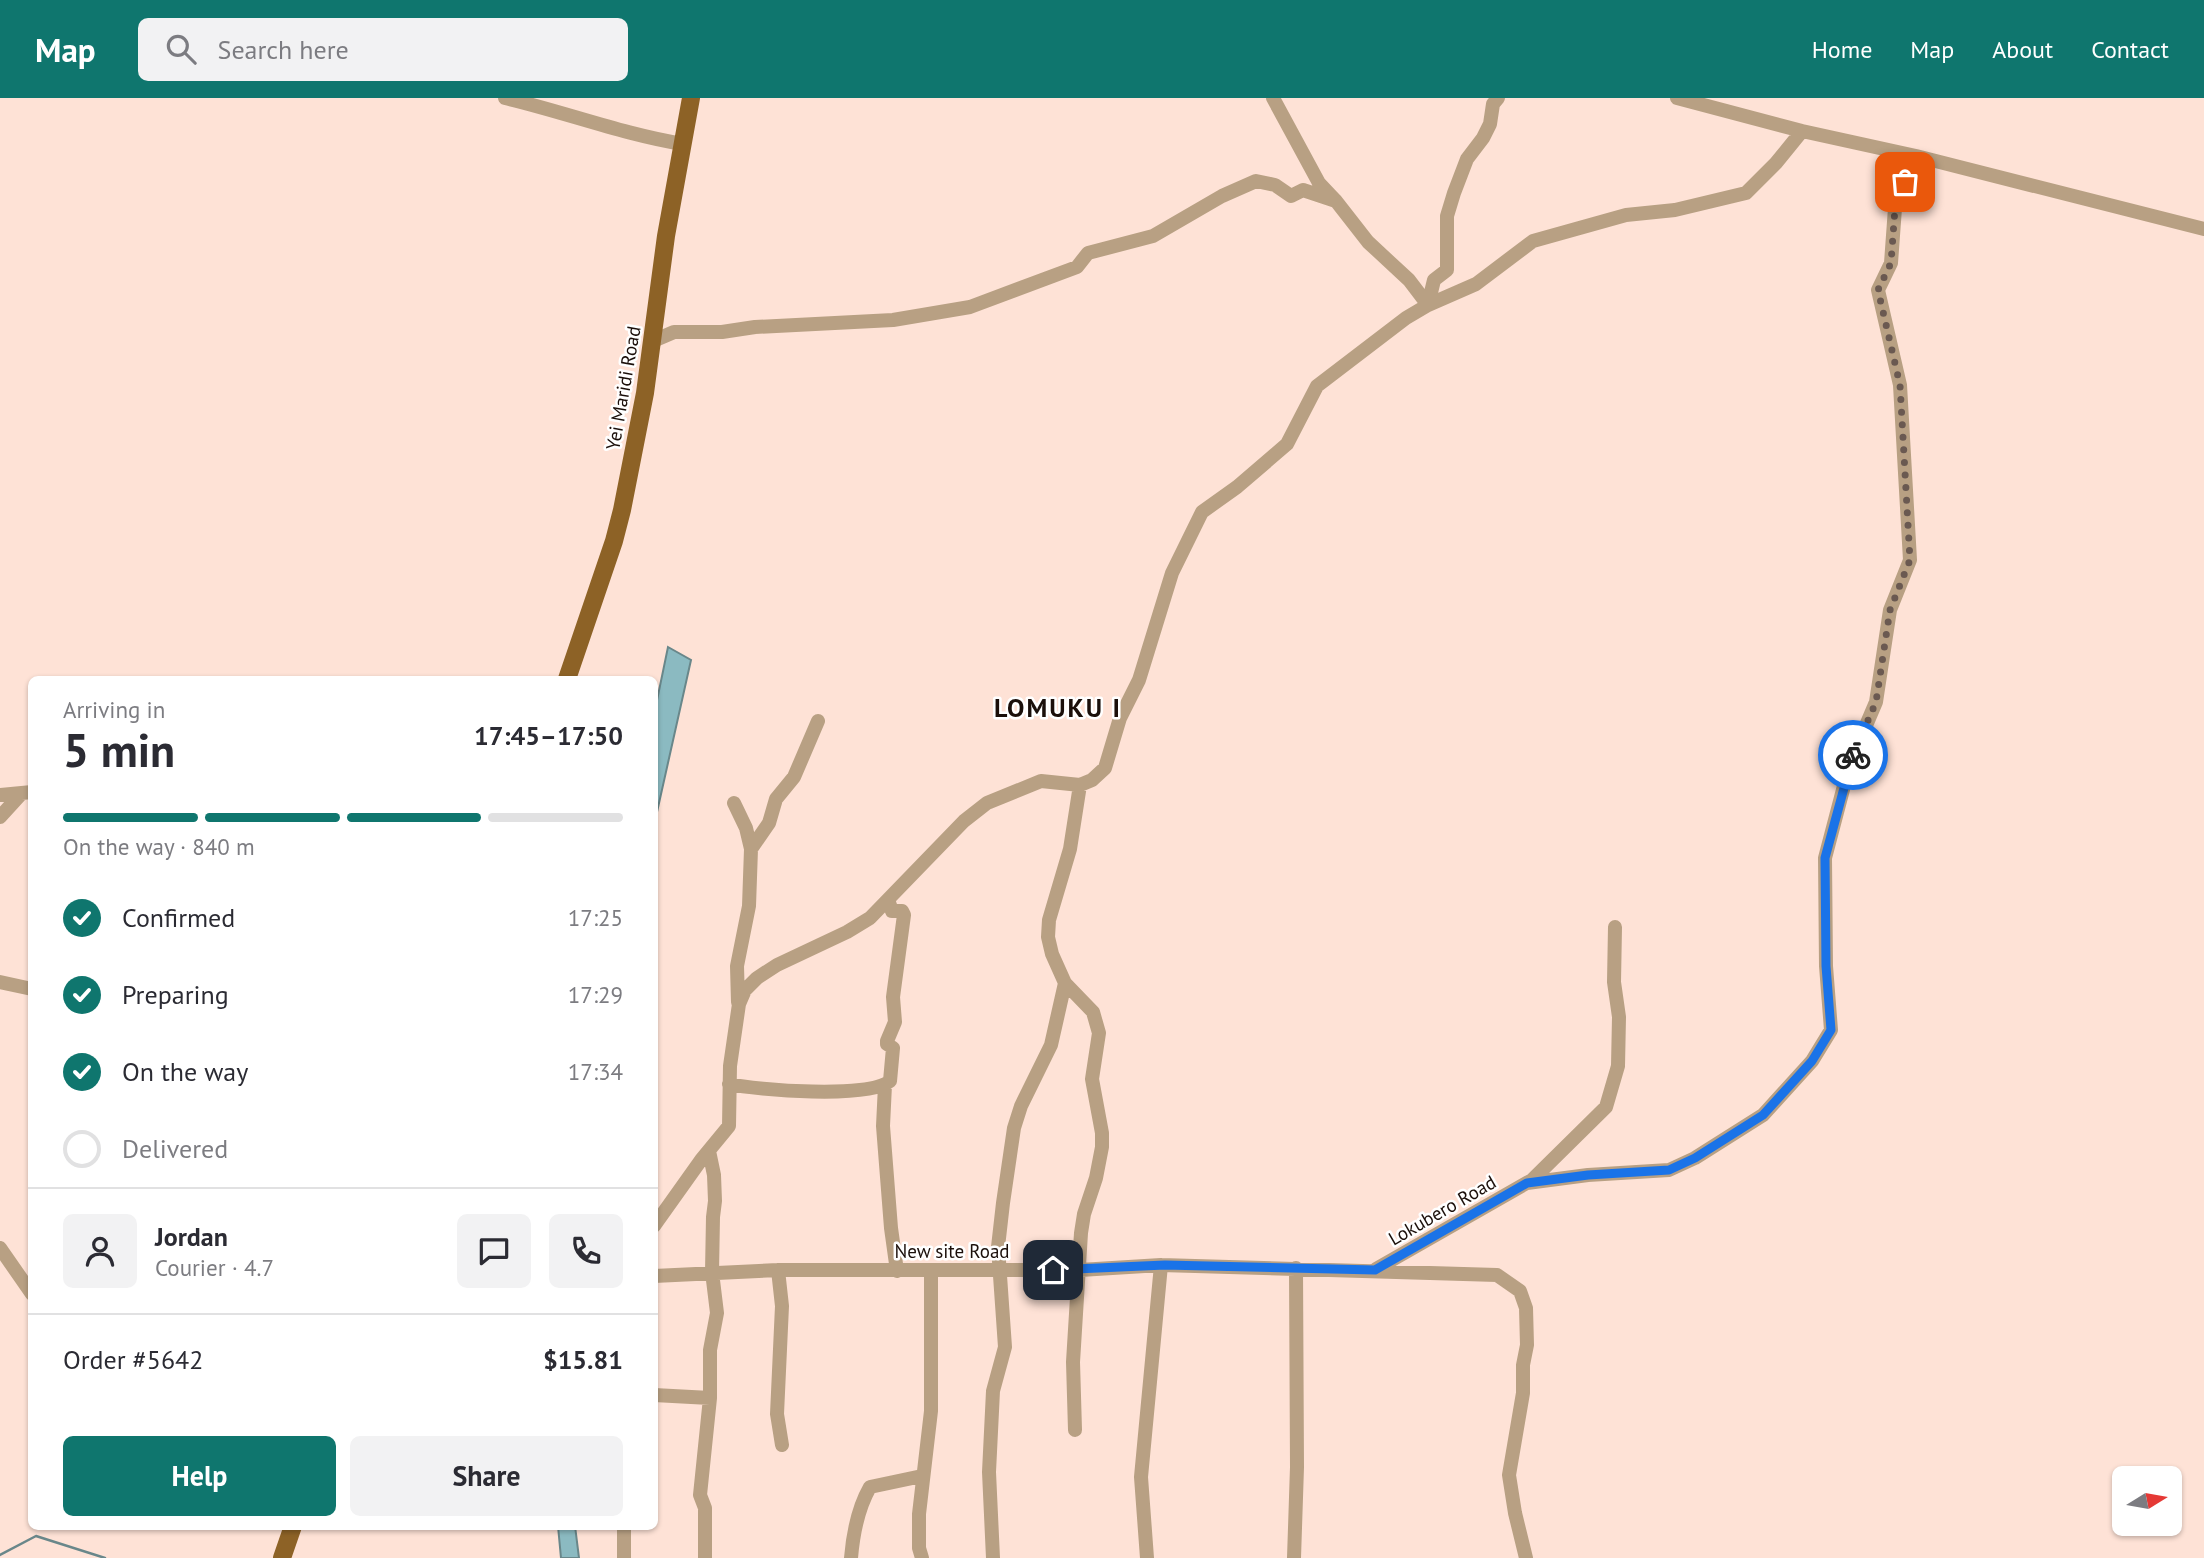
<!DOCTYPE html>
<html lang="en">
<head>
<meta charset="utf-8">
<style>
  :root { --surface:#fff; --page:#f2f2f3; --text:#2b2b33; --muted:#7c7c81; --line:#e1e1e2; --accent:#0f766e }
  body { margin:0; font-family:"PT Sans",sans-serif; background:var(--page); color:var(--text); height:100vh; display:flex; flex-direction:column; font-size:26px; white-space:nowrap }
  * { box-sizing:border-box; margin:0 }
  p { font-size:23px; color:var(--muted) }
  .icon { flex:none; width:38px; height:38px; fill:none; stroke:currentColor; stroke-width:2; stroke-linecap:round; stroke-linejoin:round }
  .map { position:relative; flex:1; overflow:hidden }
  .panel { position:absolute; left:28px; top:578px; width:630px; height:854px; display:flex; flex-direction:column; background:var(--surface); border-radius:10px; box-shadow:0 2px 5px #0004 }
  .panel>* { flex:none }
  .needle { width:46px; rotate:79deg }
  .tools { position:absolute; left:2112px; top:1368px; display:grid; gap:14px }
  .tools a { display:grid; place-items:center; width:70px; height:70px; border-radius:10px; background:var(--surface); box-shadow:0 2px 5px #0004; font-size:35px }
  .pin { position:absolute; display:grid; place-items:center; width:60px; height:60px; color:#fff; margin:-30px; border-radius:14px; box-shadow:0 4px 10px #0006 }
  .courier { position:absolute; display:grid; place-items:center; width:70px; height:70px; margin:-35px; border:5px solid #1a73e8; border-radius:50%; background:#fff; color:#222; box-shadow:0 2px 9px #0007 }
  .overview em { font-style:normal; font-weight:600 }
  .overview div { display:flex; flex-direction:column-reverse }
  .overview { display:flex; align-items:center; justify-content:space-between; height:119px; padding:0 35px }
  h1 { font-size:46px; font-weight:600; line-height:52px }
  .bar { display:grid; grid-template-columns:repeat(4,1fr); gap:10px 7px; align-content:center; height:84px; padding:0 35px }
  .bar i { height:9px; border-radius:5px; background:var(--line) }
  .bar .selected { background:var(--accent) }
  .bar p { grid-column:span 4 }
  .line { display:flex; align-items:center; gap:18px; padding:0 35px; border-top:2px solid var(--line) }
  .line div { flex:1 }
  .round { display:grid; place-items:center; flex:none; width:74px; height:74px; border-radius:10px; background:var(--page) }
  ol { padding:0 35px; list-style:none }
  li { display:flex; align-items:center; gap:21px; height:77px }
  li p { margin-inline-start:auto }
  li .icon { padding:7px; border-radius:50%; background:var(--accent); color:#fff; stroke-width:4 }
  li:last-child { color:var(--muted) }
  li i { width:38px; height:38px; border:4px solid var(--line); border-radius:50% }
  .button { display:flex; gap:14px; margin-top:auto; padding:14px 35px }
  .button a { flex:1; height:80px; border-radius:10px; background:var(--accent); color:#fff; font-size:28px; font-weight:600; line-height:80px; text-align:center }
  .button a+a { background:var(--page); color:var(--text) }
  header { display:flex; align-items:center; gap:42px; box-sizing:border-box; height:98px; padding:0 35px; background:var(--accent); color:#fff }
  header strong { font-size:33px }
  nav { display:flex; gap:38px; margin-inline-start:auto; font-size:24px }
  .search { width:490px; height:63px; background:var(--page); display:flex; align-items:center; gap:18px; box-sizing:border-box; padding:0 24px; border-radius:10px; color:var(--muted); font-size:26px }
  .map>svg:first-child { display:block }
</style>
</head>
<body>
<header>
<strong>Map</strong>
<div class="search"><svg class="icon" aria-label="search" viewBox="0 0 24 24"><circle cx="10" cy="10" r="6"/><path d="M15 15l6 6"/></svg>Search here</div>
<nav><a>Home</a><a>Map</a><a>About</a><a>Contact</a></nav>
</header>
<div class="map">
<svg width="2204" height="1460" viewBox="0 0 2204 1460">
  <rect width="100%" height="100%" fill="#fee2d6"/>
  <!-- water -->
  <path fill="#8bbac1" stroke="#69878a" stroke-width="2" d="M668,549L691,562L655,723V612Z
    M558,1428H575L579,1460H561Z"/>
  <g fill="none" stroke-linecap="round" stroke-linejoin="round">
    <!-- stream -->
    <path stroke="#69878a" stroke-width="2.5" d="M0,1457L36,1438L105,1460"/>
    <!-- minor -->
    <path stroke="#b8a083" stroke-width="14" d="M505,0C565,14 622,36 683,46
      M1273,0L1319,85L1336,103L1368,144L1409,182L1428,207
      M1677,0L1802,33L1916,58L2204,131
      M1428,207L1434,182L1447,172V118L1454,95L1467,61L1483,40L1490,26L1493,6L1498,0
      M653,243L674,234H722L755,229L893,222L970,209L1077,169L1088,155L1153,138L1222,98L1256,83L1275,87L1291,98L1303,92L1336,103
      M0,697L32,694
      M734,705L746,730L751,751
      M0,719L21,696
      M0,884L32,891
      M738,904L737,868L749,808L751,751L769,725L776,701L794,679L818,623
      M729,986C757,992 869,1001 890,983L893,950L887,946V943L895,924L893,899L904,817L902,813H892L888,802
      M885,987L883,1028L891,1130L897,1173
      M1527,1085L1588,1077L1669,1072L1695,1060L1763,1017L1812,963L1831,932L1826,868L1825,760L1850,665L1876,604L1890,512L1910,462L1900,287L1878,192L1891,165L1895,110L1916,58
      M654,1128L701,1062L729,1028L730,968L739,906L745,892L757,880L777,867L847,834L870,820L964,723L987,705L1041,683L1080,687L1092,682L1105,670L1120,620L1139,582L1172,475L1202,414L1237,389L1287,346L1317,288L1406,220L1428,207L1476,186L1533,143L1626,117L1675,112L1746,95L1776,65L1802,33
      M0,1150L32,1196
      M1376,1171L1532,1082L1606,1009L1618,968L1619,919L1614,884L1615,829
      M778,1172L782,1208L777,1316L782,1347
      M654,1178L778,1172H1080L1161,1167L1497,1177L1520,1193L1526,1210L1527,1247L1523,1267V1295L1509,1377L1515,1415L1526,1460
      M654,1297L710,1300
      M1075,1332L1073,1264L1081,1135L1084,1116L1096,1080L1102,1049V1035L1092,981L1099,935L1093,914L1065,885L1052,856L1048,839L1049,822L1070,751L1080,687
      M624,1460V1428
      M705,1460V1410L700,1397L710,1300V1252L717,1215L712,1174L713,1119L715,1103L714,1077L709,1053
      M851,1460C853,1436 858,1410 870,1389L922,1378
      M922,1460L919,1450V1416L931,1313V1173
      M993,1460L989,1374L993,1293L1005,1249L998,1149L1003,1105L1014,1030L1021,1008L1051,947L1065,885
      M1147,1460L1141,1379L1161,1167
      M1294,1460L1297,1369L1296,1170"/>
    <!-- major -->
    <path stroke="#8d6226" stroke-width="18" d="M567,581L614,443L622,412L645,295L666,138L691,0
      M282,1460L293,1428"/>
  </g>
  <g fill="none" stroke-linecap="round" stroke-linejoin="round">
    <!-- done -->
    <path stroke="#6a5951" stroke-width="7" stroke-dasharray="0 12.6" d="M1853,657L1876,604L1890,512L1910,462L1900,287L1878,192L1891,165L1895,110L1905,84"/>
    <!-- route -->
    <path stroke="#1a73e8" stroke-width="9" d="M1053,1172L1165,1167L1375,1172L1527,1085L1588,1077L1669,1072L1695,1060L1763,1017L1812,963L1831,932L1826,868L1825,760L1853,657"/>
  </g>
  <g text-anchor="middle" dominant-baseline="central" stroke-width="5" stroke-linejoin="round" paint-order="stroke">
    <!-- street labels -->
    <g font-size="19" fill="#1b0f0a" stroke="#fff">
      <text transform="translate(623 290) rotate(-80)">Yei Maridi Road</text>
      <text transform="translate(1442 1112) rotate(-30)">Lokubero Road</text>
      <text x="952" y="1153">New site Road</text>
    </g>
    <!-- district labels -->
    <g font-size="26" font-weight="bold" letter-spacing="2" fill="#1b0f0a" stroke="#fff">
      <text x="1058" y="609">LOMUKU I</text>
    </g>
  </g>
</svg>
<div class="tools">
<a><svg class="needle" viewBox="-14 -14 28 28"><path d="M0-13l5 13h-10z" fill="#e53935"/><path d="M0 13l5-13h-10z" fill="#7c7c81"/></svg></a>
</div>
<div class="pin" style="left:1905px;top:84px;background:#ea580c"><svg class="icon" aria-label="bag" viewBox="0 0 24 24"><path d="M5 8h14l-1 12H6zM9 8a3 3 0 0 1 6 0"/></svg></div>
<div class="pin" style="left:1053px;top:1172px;background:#1f2937"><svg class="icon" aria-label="home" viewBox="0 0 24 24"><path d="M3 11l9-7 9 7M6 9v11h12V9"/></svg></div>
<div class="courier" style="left:1853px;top:657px"><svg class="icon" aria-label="bike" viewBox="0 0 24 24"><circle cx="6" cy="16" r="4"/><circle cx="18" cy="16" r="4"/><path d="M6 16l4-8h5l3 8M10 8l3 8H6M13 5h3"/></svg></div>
<section class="panel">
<div class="overview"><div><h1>5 min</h1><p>Arriving in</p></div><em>17:45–17:50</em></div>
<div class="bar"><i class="selected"></i><i class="selected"></i><i class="selected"></i><i></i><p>On the way · 840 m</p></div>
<ol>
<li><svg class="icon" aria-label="check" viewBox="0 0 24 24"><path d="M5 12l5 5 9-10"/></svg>Confirmed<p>17:25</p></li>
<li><svg class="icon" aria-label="check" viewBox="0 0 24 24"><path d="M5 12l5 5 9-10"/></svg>Preparing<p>17:29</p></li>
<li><svg class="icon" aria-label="check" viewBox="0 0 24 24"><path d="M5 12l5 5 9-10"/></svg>On the way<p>17:34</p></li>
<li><i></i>Delivered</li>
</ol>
<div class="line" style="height:126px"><a class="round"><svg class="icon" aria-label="person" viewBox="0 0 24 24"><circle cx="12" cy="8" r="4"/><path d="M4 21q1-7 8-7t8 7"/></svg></a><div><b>Jordan</b><p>Courier · 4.7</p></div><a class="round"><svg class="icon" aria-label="chat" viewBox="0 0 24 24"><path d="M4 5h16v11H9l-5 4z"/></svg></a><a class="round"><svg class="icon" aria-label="phone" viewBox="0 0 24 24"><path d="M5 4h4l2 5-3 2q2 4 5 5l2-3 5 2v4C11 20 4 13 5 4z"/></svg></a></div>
<div class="line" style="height:91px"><div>Order #5642</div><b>$15.81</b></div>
<div class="button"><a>Help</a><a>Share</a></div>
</section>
</div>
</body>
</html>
